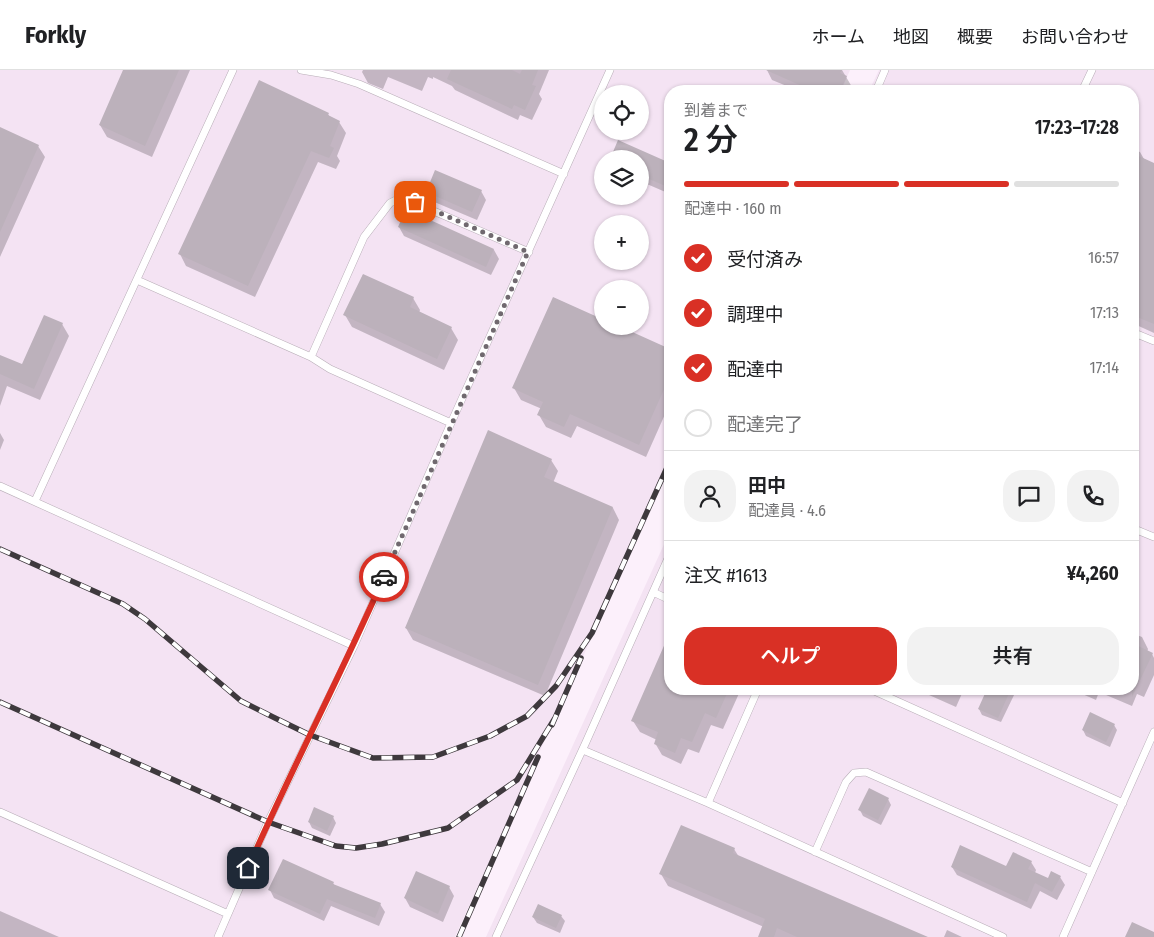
<!DOCTYPE html>
<html lang="ja">
<head>
<meta charset="utf-8">
<style>
  :root { --surface:#fff; --page:#f2f2f2; --text:#202124; --muted:#757577; --line:#e0e0e0; --accent:#d93025 }
  body { margin:0; font-family:"Fira Sans Condensed","Noto Sans JP",sans-serif; background:var(--page); color:var(--text); height:100vh; display:flex; flex-direction:column; font-size:19px; white-space:nowrap }
  * { box-sizing:border-box; margin:0 }
  p { font-size:16px; color:var(--muted) }
  .icon { flex:none; width:28px; height:28px; fill:none; stroke:currentColor; stroke-width:2; stroke-linecap:round; stroke-linejoin:round }
  .map { position:relative; flex:1; overflow:hidden }
  .sheet { position:absolute; left:664px; top:15px; width:475px; height:610px; display:flex; flex-direction:column; background:var(--surface); border-radius:20px; box-shadow:0 1px 4px #0004 }
  .sheet>* { flex:none }
  .fabs { position:absolute; left:594px; top:15px; display:grid; gap:10px }
  .fabs a { display:grid; place-items:center; width:55px; height:55px; border-radius:50%; background:var(--surface); box-shadow:0 1px 4px #0004; font-size:25px }
  .pin { position:absolute; display:grid; place-items:center; width:42px; height:42px; color:#fff; margin:-21px; border-radius:10px; box-shadow:0 2px 8px #0006 }
  .courier { position:absolute; display:grid; place-items:center; width:50px; height:50px; margin:-25px; border:4px solid #d93025; border-radius:50%; background:#fff; color:#222; box-shadow:0 1px 6px #0007 }
  .summary em { font-style:normal; font-weight:600 }
  .summary div { display:flex; flex-direction:column-reverse }
  .summary { display:flex; align-items:center; justify-content:space-between; height:85px; padding:0 20px }
  h1 { font-size:32px; font-weight:600; line-height:38px }
  .bar { display:grid; grid-template-columns:repeat(4,1fr); gap:8px 5px; align-content:center; height:60px; padding:0 20px }
  .bar i { height:6px; border-radius:4px; background:var(--line) }
  .bar .current { background:var(--accent) }
  .bar p { grid-column:span 4 }
  .line { display:flex; align-items:center; gap:12px; padding:0 20px; border-top:1px solid var(--line) }
  .line div { flex:1 }
  .round { display:grid; place-items:center; flex:none; width:52px; height:52px; border-radius:20px; background:var(--page) }
  ol { padding:0 20px; list-style:none }
  li { display:flex; align-items:center; gap:15px; height:55px }
  li p { margin-inline-start:auto }
  li .icon { padding:5px; border-radius:50%; background:var(--accent); color:#fff; stroke-width:4 }
  li:last-child { color:var(--muted) }
  li i { width:28px; height:28px; border:2px solid var(--line); border-radius:50% }
  .action { display:flex; gap:10px; margin-top:auto; padding:10px 20px }
  .action a { flex:1; height:58px; border-radius:20px; background:var(--accent); color:#fff; font-size:20px; font-weight:600; line-height:58px; text-align:center }
  .action a+a { background:var(--page); color:var(--text) }
  header { display:flex; align-items:center; gap:30px; box-sizing:border-box; height:70px; padding:0 25px; background:var(--surface); border-bottom:1px solid var(--line) }
  header strong { font-size:24px }
  nav { display:flex; gap:28px; margin-inline-start:auto; font-size:18px }
  .map>svg:first-child { display:block }
</style>
</head>
<body>
<header>
<strong>Forkly</strong>
<nav><a>ホーム</a><a>地図</a><a>概要</a><a>お問い合わせ</a></nav>
</header>
<div class="map">
<svg width="1154" height="867" viewBox="0 0 1154 867">
  <rect width="100%" height="100%" fill="#fcf0fb"/>
  <!-- built -->
  <path fill="#f4e3f3" fill-rule="evenodd" d="M0,0H850L841,21H670V396L455,867H0ZM602,24H640V61H602ZM602,89H640V126H602ZM602,154H640V191H602ZM602,219H640V256H602Z
    M879,0H1154V867H486L670,461V619H1132V21H869Z"/>
  <!-- shadow -->
  <path fill="#0003" d="M125,0H190L152,87L107,67L100,55Z
    M363,0H549L539,24L542,29L532,50L520,45L518,50L455,20L452,16L433,7V9L428,7L422,21L388,7L383,19L368,13L362,2Z
    M767,0H842L852,17L850,21H799L772,10Z
    M328,44L330,48L339,52L346,63L337,86L340,91L336,99L318,92L255,227L186,196L180,184Z
    M0,59L38,76L45,87L0,187Z
    M618,72L670,95V124L640,111V89Z
    M1132,79L1140,82L1144,89L1154,94V263L1132,253Z
    M481,121L486,130L477,150L432,131L427,122Z
    M406,141L494,180L499,189L491,205L404,166L399,157Z
    M363,205L413,228L420,240L419,243L451,258L458,270L444,300L352,257L345,245Z
    M554,228L602,250V256L670,281V333L646,387L577,356L571,368L546,357L539,345L542,339L521,330L514,318Z
    M62,254L69,266L40,330L7,316L0,336V286L23,296Z
    M0,363L4,370L0,380Z
    M551,390L558,401L553,413L613,438L619,450L545,626L413,570L406,558Z
    M1132,563L1142,567L1148,579L1147,582L1152,584L1154,588V605L1144,627L1137,624L1132,636L1099,622L1096,630L1071,619H1132Z
    M670,566V619H741L723,659L711,655L699,683L688,679L681,694L662,685L655,673L657,670L640,662L633,651Z
    M926,619H964L956,637L929,625Z
    M988,619H1012L1015,623L1001,652L982,645L979,639Z
    M1114,655L1117,660L1110,677L1086,666L1083,660Z
    M888,729L891,735L881,755L863,746L860,740Z
    M333,747L336,753L330,766L312,758L309,752Z
    M734,779L739,787L925,867H761L764,857L668,816L661,804Z
    M1031,792L1036,800L1035,803L1048,810L1060,807L1065,815L1057,830L1040,821L1031,839L957,805L952,797L1007,798Z
    M333,813L335,816L380,834L385,842L379,856L331,836L324,851L274,828L270,820Z
    M449,817L454,826L443,852L410,837L405,828Z
    M0,841L59,867H0Z
    M561,846L565,851L560,863L537,853L533,847Z
    M947,860L962,867H944Z"/>
  <!-- building -->
  <path fill="#bcb1bb" d="M123,0H179L145,76L99,55Z
    M451,0H512L520,4L522,0H538L532,15L536,16L525,40L514,35L512,39L447,9Z
    M766,0H842L840,3L847,6L840,21H802L804,17Z
    M259,10L329,43L328,45L340,51L330,76L334,78L329,88L311,81L248,216L178,184Z
    M0,57L39,75L0,162Z
    M618,70L670,93V118L640,105V89H610Z
    M1132,83L1154,93V254L1132,245Z
    M435,100L482,120L472,142L426,122Z
    M406,139L494,179L486,197L398,157Z
    M363,204L414,227L410,237L452,257L437,289L343,245Z
    M553,227L602,249V256H619L670,279V306L639,375L570,344L564,357L537,345L543,332L512,318Z
    M44,245L63,253L34,319L0,304V285L22,294Z
    M488,360L552,389L544,407L613,437L538,615L405,558Z
    M670,562V619H729L716,648L705,643L692,672L681,668L675,683L654,674L658,662L631,651Z
    M1132,573L1153,583L1132,627Z
    M987,619H1011L998,648L978,639Z
    M1090,642L1115,654L1106,672L1082,660Z
    M869,718L889,728L878,750L858,740Z
    M314,737L334,746L327,761L308,752Z
    M681,755L735,778L733,783L928,867H797L777,858L774,867H758L765,849L659,804Z
    M960,775L1006,796L1013,782L1032,791L1028,799L1048,808L1051,801L1061,806L1052,822L1035,813L1027,832L951,797Z
    M283,789L334,812L333,814L381,833L375,848L327,829L320,844L268,820Z
    M416,801L450,816L438,844L404,828Z
    M538,834L562,845L556,858L532,847Z
    M1132,852L1154,862V867H1125Z"/>
  <g fill="none" stroke-linecap="round" stroke-linejoin="round">
    <defs>
      <path id="lane" d="M301,0L331,5L359,14L564,104
        M876,21L885,0
        M1082,21L1092,0
        M137,210L311,287L330,299L451,353
        M1132,262L1154,271
        M311,287L364,167L390,133L400,128L415,133L529,182
        M0,416L354,576
        M35,431L233,0
        M1132,458L1154,467
        M653,522L670,530
        M870,619L1123,733
        M583,680L708,733L1003,867
        M708,733L758,619
        M0,742L228,844
        M815,782L846,712L854,703L866,702L1092,802
        M218,867L268,752L354,576L451,353L610,0
        M496,867L586,672L670,484
        M1063,867L1154,662"/>
    </defs>
    <!-- lane casing -->
    <use href="#lane" stroke="#b8adb7" stroke-width="8"/>
    <!-- lane -->
    <use href="#lane" stroke="#fff" stroke-width="7"/>
    <defs>
      <path id="rail" d="M0,479L123,534L145,549L241,631L275,648L310,665L373,688L433,687L490,666L527,646L556,616L592,563L670,391
        M0,632L268,752L336,776L356,778L382,774L448,758L517,710L555,648
        M552,655L581,588
        M459,867L538,687"/>
    </defs>
    <!-- rail casing -->
    <use href="#rail" stroke="#3e393d" stroke-width="5.5"/>
    <!-- rail -->
    <use href="#rail" stroke="#fff" stroke-width="4" stroke-dasharray="11" stroke-linecap="butt"/>
  </g>
  <g fill="none" stroke-linecap="round" stroke-linejoin="round">
    <!-- done -->
    <path stroke="#70696f" stroke-width="5" stroke-dasharray="0 9" d="M384,507L528,182L415,132"/>
    <!-- route -->
    <path stroke="#d93025" stroke-width="6" d="M248,798C291,700 341,605 384,507"/>
  </g>
</svg>
<div class="fabs">
<a><svg class="icon" aria-label="locate" viewBox="0 0 24 24"><circle cx="12" cy="12" r="6"/><path d="M12 2v4M12 18v4M2 12h4M18 12h4"/></svg></a>
<a><svg class="icon" aria-label="layers" viewBox="0 0 24 24"><path d="M12 4l9 5-9 5-9-5zM3 14l9 5 9-5"/></svg></a>
<a>+</a>
<a>−</a>
</div>
<div class="pin" style="left:415px;top:132px;background:#ea580c"><svg class="icon" aria-label="bag" viewBox="0 0 24 24"><path d="M5 8h14l-1 12H6zM9 8a3 3 0 0 1 6 0"/></svg></div>
<div class="pin" style="left:248px;top:798px;background:#1f2937"><svg class="icon" aria-label="home" viewBox="0 0 24 24"><path d="M3 11l9-7 9 7M6 9v11h12V9"/></svg></div>
<div class="courier" style="left:384px;top:507px"><svg class="icon" aria-label="car" viewBox="0 0 24 24"><path d="M5 17H2v-5l4-1 3-4h7l3 4 3 1v5h-3M9 17h6M6 11h13"/><circle cx="7" cy="17" r="2"/><circle cx="17" cy="17" r="2"/></svg></div>
<section class="sheet">
<div class="summary"><div><h1>2 分</h1><p>到着まで</p></div><em>17:23–17:28</em></div>
<div class="bar"><i class="current"></i><i class="current"></i><i class="current"></i><i></i><p>配達中 · 160 m</p></div>
<ol>
<li><svg class="icon" aria-label="check" viewBox="0 0 24 24"><path d="M5 12l5 5 9-10"/></svg>受付済み<p>16:57</p></li>
<li><svg class="icon" aria-label="check" viewBox="0 0 24 24"><path d="M5 12l5 5 9-10"/></svg>調理中<p>17:13</p></li>
<li><svg class="icon" aria-label="check" viewBox="0 0 24 24"><path d="M5 12l5 5 9-10"/></svg>配達中<p>17:14</p></li>
<li><i></i>配達完了</li>
</ol>
<div class="line" style="height:90px"><a class="round"><svg class="icon" aria-label="person" viewBox="0 0 24 24"><circle cx="12" cy="8" r="4"/><path d="M4 21q1-7 8-7t8 7"/></svg></a><div><b>田中</b><p>配達員 · 4.6</p></div><a class="round"><svg class="icon" aria-label="chat" viewBox="0 0 24 24"><path d="M4 5h16v11H9l-5 4z"/></svg></a><a class="round"><svg class="icon" aria-label="phone" viewBox="0 0 24 24"><path d="M5 4h4l2 5-3 2q2 4 5 5l2-3 5 2v4C11 20 4 13 5 4z"/></svg></a></div>
<div class="line" style="height:65px"><div>注文 #1613</div><b>¥4,260</b></div>
<div class="action"><a>ヘルプ</a><a>共有</a></div>
</section>
</div>
</body>
</html>
